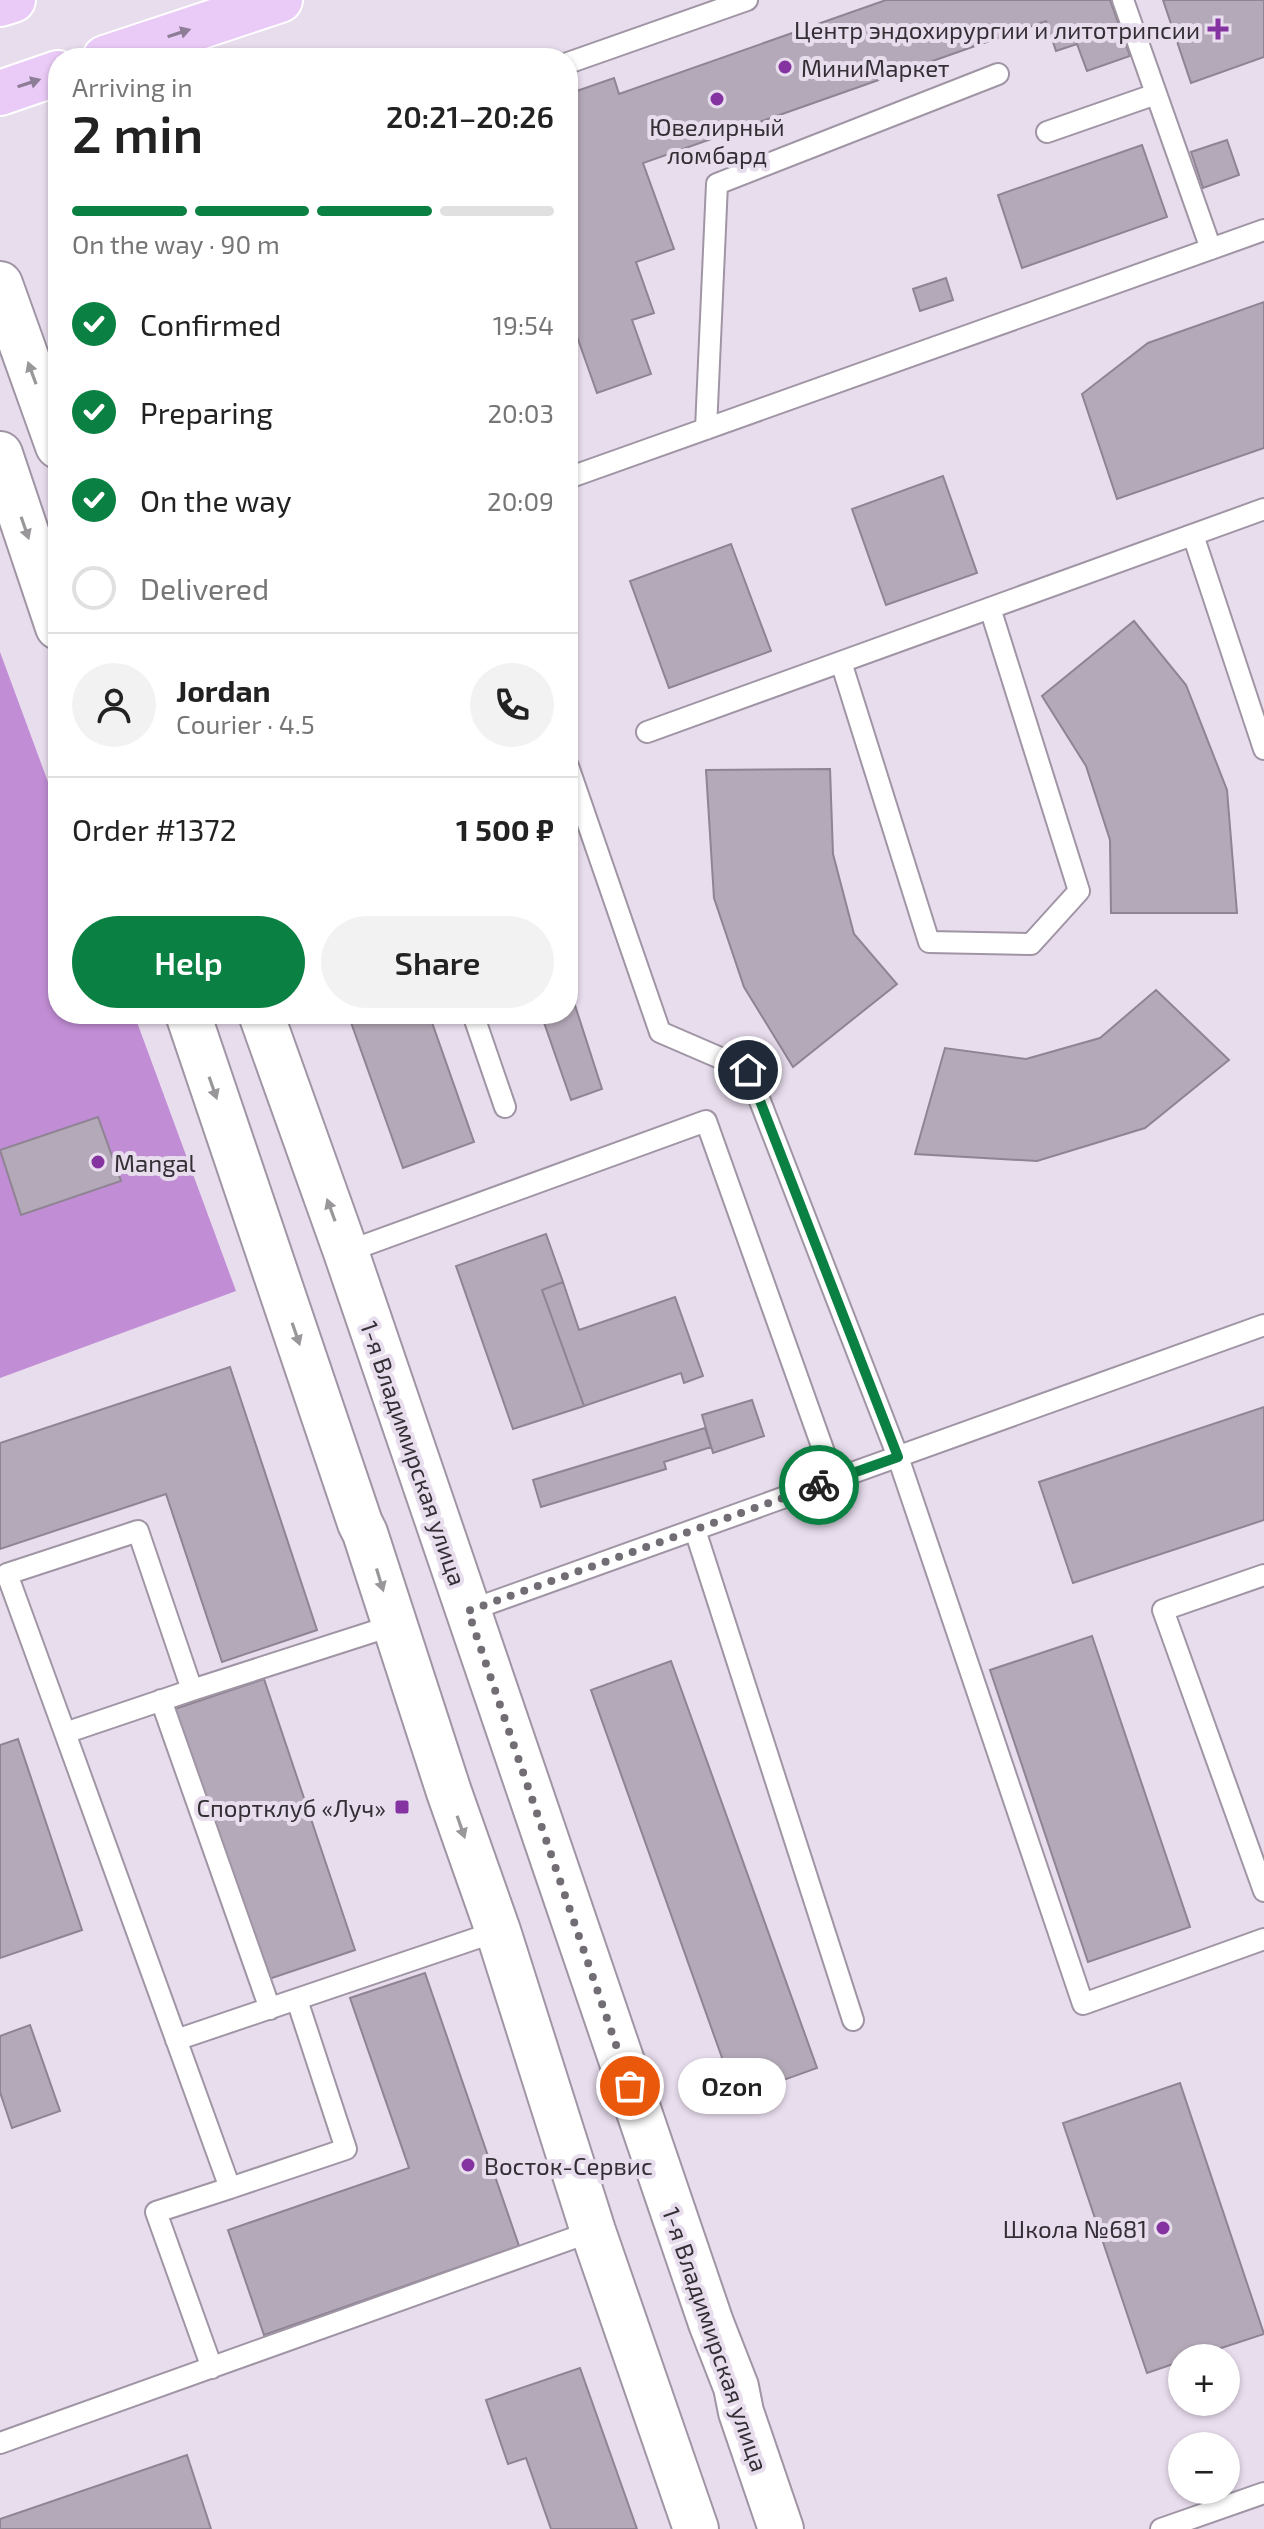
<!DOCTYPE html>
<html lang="en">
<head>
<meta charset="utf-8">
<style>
  :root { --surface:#fff; --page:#f2f2f2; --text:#222; --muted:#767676; --line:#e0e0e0; --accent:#0b8043 }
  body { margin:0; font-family:"Exo 2",sans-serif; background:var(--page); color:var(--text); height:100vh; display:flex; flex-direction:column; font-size:30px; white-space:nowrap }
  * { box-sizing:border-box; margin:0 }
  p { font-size:26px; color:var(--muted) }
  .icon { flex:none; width:44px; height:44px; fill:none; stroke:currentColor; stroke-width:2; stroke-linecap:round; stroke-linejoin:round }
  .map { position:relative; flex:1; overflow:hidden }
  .details { position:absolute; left:48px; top:48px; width:530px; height:976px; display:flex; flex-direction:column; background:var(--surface); border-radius:32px; box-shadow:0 2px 6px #0004 }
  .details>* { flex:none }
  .buttons { position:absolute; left:1168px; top:2344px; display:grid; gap:16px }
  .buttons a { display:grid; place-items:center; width:72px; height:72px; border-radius:50%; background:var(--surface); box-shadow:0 2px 6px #0004; font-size:40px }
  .pin { position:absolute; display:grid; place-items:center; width:68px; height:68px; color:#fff; margin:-34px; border:4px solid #fff; border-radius:50%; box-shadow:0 2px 8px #0007 }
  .courier { position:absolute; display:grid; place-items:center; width:80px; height:80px; margin:-40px; border:6px solid #0b8043; border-radius:50%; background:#fff; color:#222; box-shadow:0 2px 10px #0007 }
  .bubble { position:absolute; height:56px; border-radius:28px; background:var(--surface); box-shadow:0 2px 6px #0004; font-size:26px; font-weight:600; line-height:56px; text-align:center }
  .summary em { font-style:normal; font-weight:600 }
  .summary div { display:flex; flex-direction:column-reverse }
  .summary { display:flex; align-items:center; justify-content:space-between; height:136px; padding:0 24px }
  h1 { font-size:52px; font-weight:600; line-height:60px }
  .bar { display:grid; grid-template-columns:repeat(4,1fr); gap:12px 8px; align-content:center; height:96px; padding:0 24px }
  .bar i { height:10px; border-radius:6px; background:var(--line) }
  .bar .current { background:var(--accent) }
  .bar p { grid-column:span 4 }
  .line { display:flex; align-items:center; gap:20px; padding:0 24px; border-top:2px solid var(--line) }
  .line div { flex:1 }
  .round { display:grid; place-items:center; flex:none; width:84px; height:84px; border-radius:42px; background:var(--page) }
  ol { padding:0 24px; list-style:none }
  li { display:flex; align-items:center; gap:24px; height:88px }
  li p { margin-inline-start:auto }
  li .icon { padding:8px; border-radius:50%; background:var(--accent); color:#fff; stroke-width:4 }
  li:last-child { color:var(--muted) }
  li i { width:44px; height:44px; border:4px solid var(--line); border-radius:50% }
  .action { display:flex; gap:16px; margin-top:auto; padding:16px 24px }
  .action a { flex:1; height:92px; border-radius:48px; background:var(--accent); color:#fff; font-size:32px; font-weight:600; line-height:92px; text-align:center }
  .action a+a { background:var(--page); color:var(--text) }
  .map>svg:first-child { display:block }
</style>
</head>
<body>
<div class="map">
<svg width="1264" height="2529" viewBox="0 0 1264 2529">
  <rect width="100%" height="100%" fill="#e8dded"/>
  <!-- forest -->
  <path fill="#c18dd4" d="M0,652L58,809V1014H134L236,1291L0,1378Z"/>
  <!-- building -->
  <path fill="#b4a9b8" stroke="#8f8493" stroke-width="2" d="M886,0H1110L1130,56L1087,71L1077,44L1056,51L1046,21L643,163L674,249L636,262L654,313L632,320L651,374L597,393L568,311V94L614,78L619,94Z
    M1163,0H1264V57L1191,83Z
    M1227,140L1239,175L1203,188L1191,152Z
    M1142,145L1167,217L1022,268L998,195Z
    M946,278L953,300L920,311L913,289Z
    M1264,302V448L1117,499L1082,394L1148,343Z
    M943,476L977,573L886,605L852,509Z
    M731,544L771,651L669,688L630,581Z
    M1134,621L1186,685L1227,790L1237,913H1111L1110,840L1086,766L1042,696Z
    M830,769L833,854L854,934L897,984L793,1067L744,987L714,898L706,770Z
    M1156,990L1229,1060L1145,1128L1037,1161L915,1154L945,1048L1026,1059L1100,1038Z
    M572,996L602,1089L571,1100L541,1014H568V998Z
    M348,1014H429L474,1142L403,1168Z
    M98,1117L121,1181L21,1215L0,1150Z
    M546,1234L563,1282L542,1290L584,1406L513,1429L456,1266Z
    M563,1282L579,1330L675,1297L703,1376L684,1383L681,1373L584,1406L542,1290Z
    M230,1367L317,1630L222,1662L166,1494L0,1549V1443Z
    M752,1400L764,1436L713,1453L702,1415Z
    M1264,1407V1520L1073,1583L1039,1482Z
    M705,1428L711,1447L664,1462L666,1469L541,1507L533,1480Z
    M1092,1636L1190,1927L1088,1962L990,1670Z
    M671,1661L817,2068L736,2097L591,1690Z
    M264,1679L355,1950L266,1980L175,1709Z
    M18,1739L82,1930L0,1958V1745Z
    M425,1973L519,2246L264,2335L228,2230L409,2168L350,1998Z
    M30,2025L60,2111L12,2128L0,2092V2036Z
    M1180,2083L1264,2334L1191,2358H1182V2361L1147,2373L1063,2123Z
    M580,2368L637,2529H551L526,2458L508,2464L486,2400Z
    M187,2455L211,2529H0V2519Z"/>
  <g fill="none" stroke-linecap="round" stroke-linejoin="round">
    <defs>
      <path id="lane" d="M1123,0L1211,249
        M568,63L747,0
        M1047,132L1156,94
        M706,429L717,184L998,74
        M568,478L1264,230
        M1193,535L1264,749
        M841,662L929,942L1031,944L1079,891L990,608
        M647,732L1264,509
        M568,766L660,1032L748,1070L898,1457L1083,2004L1264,1939
        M473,1014L505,1107
        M346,1252L706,1121L834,1480
        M695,1530L853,2020
        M1264,1575L1163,1610L1264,1891
        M468,1611L1264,1325
        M192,1690L65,1733L7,1574L138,1531L192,1690L394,1625
        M161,1700L270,2009
        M65,1733L230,2188L156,2212L212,2368
        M176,2040L498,1931
        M230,2188L346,2149L297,2000
        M0,2443L593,2231
        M1161,2529L1264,2493"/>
      <path id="secondary" d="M0,284L58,446
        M0,454L58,627
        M188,1014L360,1523L365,1533L449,1792L498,1931L593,2231L696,2529
        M261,1014L346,1252L711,2323L736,2387L741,2412L781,2529"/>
      <path id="primary" d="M0,4L13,0
        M105,58L280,0
        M0,93L58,73"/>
    </defs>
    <!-- lane casing -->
    <use href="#lane" stroke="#a095a4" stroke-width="24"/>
    <!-- secondary casing -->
    <use href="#secondary" stroke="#a095a4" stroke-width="48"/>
    <!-- primary casing -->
    <use href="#primary" stroke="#fff" stroke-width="48"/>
    <!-- lane -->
    <use href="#lane" stroke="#fff" stroke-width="20"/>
    <!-- secondary -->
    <use href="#secondary" stroke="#fff" stroke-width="44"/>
    <!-- primary -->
    <use href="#primary" stroke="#eacbf7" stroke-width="44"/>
  </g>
  <!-- one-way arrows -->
  <defs><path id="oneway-solid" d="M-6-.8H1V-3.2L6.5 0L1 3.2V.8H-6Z" transform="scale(2)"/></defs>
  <g fill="#8e7d96">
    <use href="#oneway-solid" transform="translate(179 33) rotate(-18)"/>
    <use href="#oneway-solid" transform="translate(29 83) rotate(-18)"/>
  </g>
  <g fill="#99979a">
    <use href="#oneway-solid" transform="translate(32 373) rotate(-110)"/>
    <use href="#oneway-solid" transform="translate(25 528) rotate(71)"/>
    <use href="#oneway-solid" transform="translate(213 1088) rotate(71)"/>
    <use href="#oneway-solid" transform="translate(331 1210) rotate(-110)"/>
    <use href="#oneway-solid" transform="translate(296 1334) rotate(71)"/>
    <use href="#oneway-solid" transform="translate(380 1580) rotate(73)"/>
    <use href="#oneway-solid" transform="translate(461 1827) rotate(71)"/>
  </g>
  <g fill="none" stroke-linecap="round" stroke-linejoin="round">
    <!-- done -->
    <path stroke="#726c75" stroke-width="8" stroke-dasharray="0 14.4" d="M630,2086L468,1611L819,1485"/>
    <!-- route -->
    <path stroke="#0b8043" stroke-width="10" d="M748,1070L898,1457L819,1485"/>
  </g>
  <!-- markers -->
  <g fill="#8633a2" stroke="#e8dded" stroke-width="3">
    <path d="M1214 17h8v8h8v8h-8v8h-8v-8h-8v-8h8z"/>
    <circle cx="785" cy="67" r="8"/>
    <circle cx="717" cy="99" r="8"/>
    <circle cx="98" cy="1162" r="8"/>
    <rect x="394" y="1799" width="16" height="16" rx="4"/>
    <circle cx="468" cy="2165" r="8"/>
    <circle cx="1163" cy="2228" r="8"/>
  </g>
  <g text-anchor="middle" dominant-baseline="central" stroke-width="8" stroke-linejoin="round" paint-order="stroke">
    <!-- poi labels -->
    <g font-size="24" fill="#332f35" stroke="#e8dded" text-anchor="end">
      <text x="1200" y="29">Центр эндохирургии и литотрипсии</text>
      <text x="801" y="67" text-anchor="start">МиниМаркет</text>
      <text x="717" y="126" text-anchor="middle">Ювелирный<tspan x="717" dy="28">ломбард</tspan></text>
      <text x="114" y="1162" text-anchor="start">Mangal</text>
      <text x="386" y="1807">Спортклуб «Луч»</text>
      <text x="484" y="2165" text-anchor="start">Восток-Сервис</text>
      <text x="1147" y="2228">Школа №681</text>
    </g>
    <!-- street labels -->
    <g font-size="24" fill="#332f35" stroke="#e8dded">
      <text transform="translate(414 1453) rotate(71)">1-я Владимирская улица</text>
      <text transform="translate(716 2339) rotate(71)">1-я Владимирская улица</text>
    </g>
  </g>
</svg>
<div class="buttons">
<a>+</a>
<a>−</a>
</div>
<div class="pin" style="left:630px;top:2086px;background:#ea580c"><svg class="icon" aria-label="bag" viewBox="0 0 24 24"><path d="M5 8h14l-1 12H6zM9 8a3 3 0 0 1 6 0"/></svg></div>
<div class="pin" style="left:748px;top:1070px;background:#1f2937"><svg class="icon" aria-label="home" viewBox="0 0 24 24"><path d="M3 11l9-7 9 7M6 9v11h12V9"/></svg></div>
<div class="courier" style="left:819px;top:1485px"><svg class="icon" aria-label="bike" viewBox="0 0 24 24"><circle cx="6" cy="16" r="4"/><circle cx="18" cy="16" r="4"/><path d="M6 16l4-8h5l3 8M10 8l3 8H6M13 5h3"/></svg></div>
<div class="bubble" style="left:678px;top:2058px;width:108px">Ozon</div>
<section class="details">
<div class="summary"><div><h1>2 min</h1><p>Arriving in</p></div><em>20:21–20:26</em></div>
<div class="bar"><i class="current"></i><i class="current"></i><i class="current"></i><i></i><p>On the way · 90 m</p></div>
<ol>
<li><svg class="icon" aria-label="check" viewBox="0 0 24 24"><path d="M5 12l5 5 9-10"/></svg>Confirmed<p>19:54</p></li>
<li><svg class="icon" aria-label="check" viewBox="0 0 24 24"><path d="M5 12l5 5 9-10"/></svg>Preparing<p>20:03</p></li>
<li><svg class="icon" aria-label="check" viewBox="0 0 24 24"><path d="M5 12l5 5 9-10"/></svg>On the way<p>20:09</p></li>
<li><i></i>Delivered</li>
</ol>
<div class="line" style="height:144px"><a class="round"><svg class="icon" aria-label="person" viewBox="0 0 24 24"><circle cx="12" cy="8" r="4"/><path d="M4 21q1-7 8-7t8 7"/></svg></a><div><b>Jordan</b><p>Courier · 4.5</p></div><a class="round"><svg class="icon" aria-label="phone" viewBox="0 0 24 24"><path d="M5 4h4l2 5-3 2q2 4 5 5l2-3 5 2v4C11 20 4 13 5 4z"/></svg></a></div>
<div class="line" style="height:104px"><div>Order #1372</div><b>1 500 ₽</b></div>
<div class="action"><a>Help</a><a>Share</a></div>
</section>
</div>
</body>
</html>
